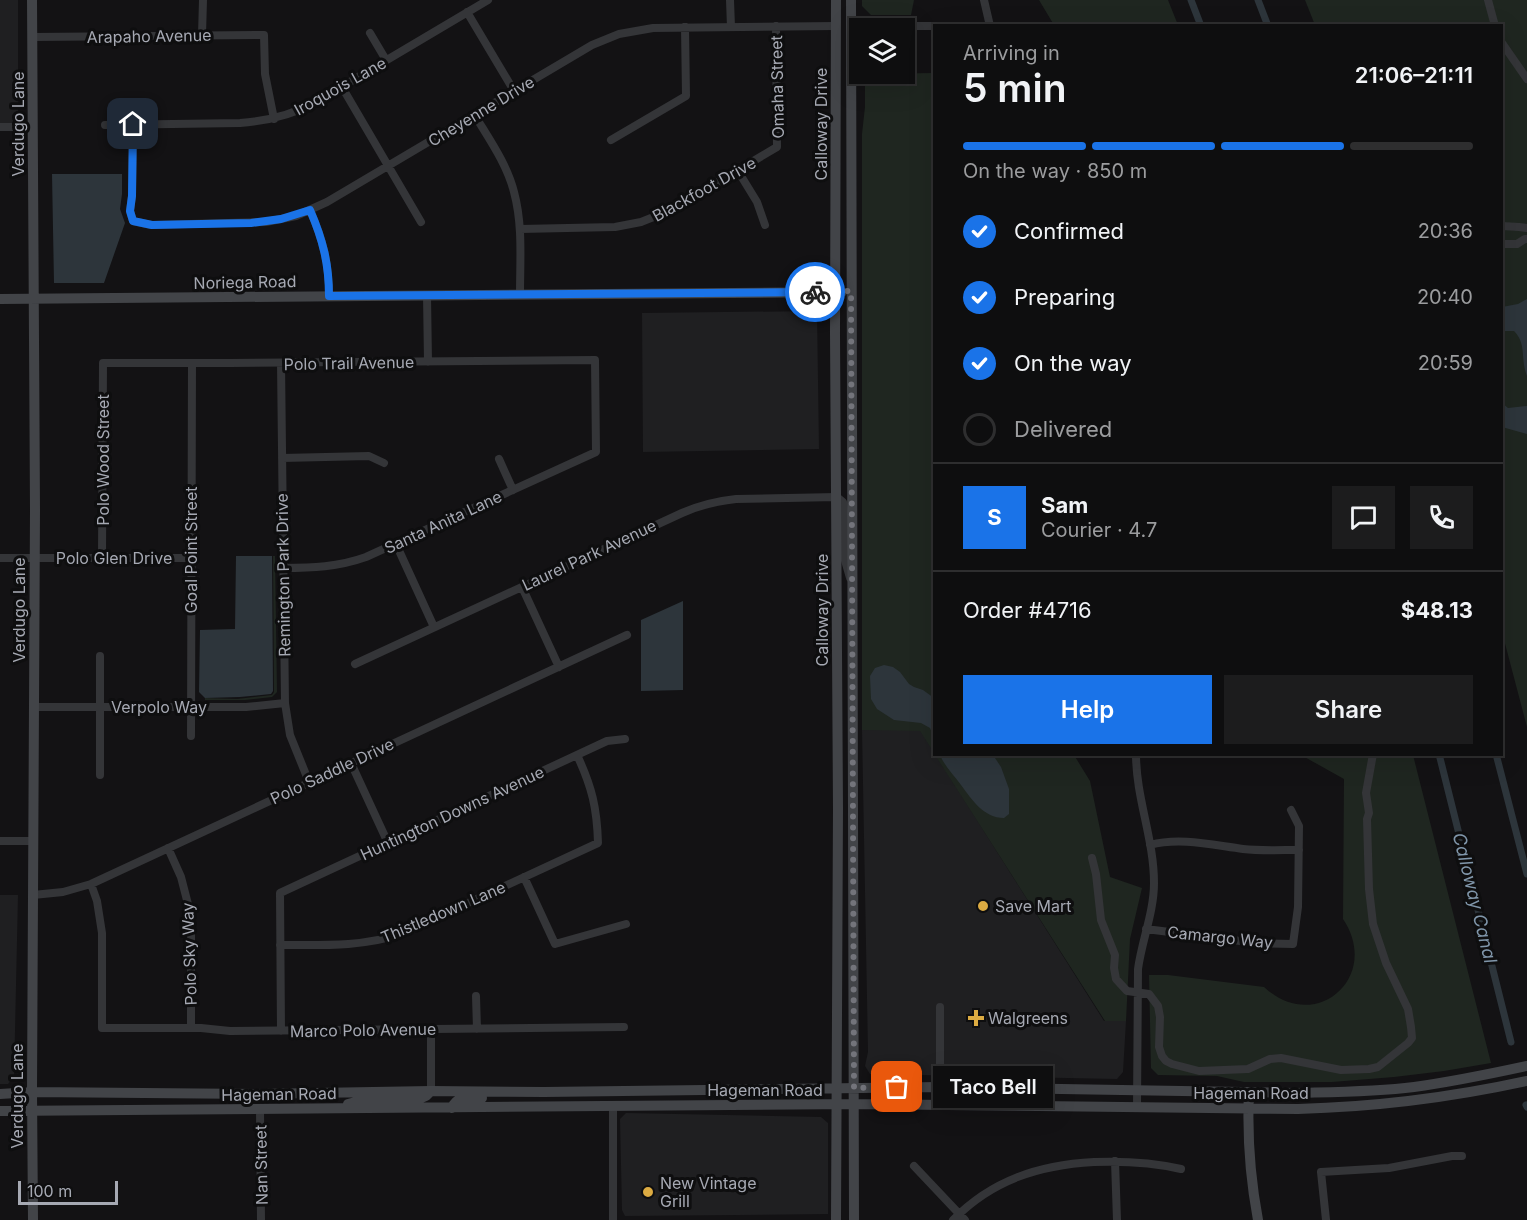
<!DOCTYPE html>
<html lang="en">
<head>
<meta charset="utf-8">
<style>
  :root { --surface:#0e0e0f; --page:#1c1c1d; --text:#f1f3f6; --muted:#9b9c9e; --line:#2e2e2f; --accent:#1a73e8 }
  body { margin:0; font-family:Inter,sans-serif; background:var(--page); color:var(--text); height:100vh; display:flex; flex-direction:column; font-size:22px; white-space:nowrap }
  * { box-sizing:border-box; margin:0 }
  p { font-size:20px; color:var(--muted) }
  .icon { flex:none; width:33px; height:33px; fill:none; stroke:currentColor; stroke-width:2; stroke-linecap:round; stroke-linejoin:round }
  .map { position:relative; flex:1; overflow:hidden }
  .panel { position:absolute; left:933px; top:24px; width:570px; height:732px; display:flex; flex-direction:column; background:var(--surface); border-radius:0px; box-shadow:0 6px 24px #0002,0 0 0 2px var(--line) }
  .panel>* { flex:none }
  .tools { position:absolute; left:849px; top:18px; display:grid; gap:12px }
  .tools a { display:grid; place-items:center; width:66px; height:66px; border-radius:0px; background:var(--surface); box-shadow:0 6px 24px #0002,0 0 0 2px var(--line); font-size:30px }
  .scale { position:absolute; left:18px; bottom:15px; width:100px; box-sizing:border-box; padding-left:6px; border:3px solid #a6a9b3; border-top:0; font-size:16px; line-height:21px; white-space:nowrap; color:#a6a9b3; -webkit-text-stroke:4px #0e0e0f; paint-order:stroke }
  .pin { position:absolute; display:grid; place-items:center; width:51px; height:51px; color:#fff; margin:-26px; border-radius:12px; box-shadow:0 3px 9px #0006 }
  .courier { position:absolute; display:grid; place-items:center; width:60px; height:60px; margin:-30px; border:4px solid #1a73e8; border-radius:50%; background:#fff; color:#222; box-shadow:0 2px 8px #0007 }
  .bubble { position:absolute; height:42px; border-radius:0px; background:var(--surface); box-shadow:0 6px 24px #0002,0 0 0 2px var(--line); font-size:20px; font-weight:600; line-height:42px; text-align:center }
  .headline em { font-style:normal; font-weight:600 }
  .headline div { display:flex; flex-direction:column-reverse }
  .headline { display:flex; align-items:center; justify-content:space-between; height:102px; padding:0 30px }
  h1 { font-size:39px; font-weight:600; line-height:45px }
  .bar { display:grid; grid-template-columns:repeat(4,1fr); gap:9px 6px; align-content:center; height:72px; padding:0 30px }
  .bar i { height:8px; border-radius:4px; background:var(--line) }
  .bar .selected { background:var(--accent) }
  .bar p { grid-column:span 4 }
  .line { display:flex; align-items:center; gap:15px; padding:0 30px; border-top:2px solid var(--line) }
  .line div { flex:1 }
  .round { display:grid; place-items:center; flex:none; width:63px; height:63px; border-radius:0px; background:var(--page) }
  ol { padding:0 30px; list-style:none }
  li { display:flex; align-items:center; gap:18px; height:66px }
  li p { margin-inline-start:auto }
  li .icon { padding:6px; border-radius:50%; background:var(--accent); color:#fff; stroke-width:4 }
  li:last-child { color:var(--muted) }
  li i { width:33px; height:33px; border:3px solid var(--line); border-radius:50% }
  .primary-button { display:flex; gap:12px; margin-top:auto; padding:12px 30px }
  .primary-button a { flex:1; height:69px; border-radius:0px; background:var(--accent); color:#fff; font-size:24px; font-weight:600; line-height:69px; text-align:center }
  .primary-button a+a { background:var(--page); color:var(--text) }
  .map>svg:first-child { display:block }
</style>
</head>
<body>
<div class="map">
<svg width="1527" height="1220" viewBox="0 0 1527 1220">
  <rect width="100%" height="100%" fill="#131214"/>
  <!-- built -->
  <path fill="#1f1f21" d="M0,0H18V127H0Z
    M817,311L819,449L643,452L642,313Z
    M862,730H920L1104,1021H1126L1123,1072L1117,1079L870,1074L865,1066L868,1052Z
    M0,895H18L14,1077L8,1084H0Z
    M626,1113L821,1117L828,1123V1214L625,1216L622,1210L620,1119Z"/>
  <!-- green -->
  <path fill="#1f2620" d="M862,0H914L911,15H871L862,6Z
    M1039,0H1168L1178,25H1054Z
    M1305,0H1527V727L1502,632V26L1315,25Z
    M934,73V753L920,731L862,730V134L865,107V74Z
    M273,556H275L277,692L272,697L245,700H205V698L237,699L272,695L274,692Z
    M935,755H1074L1090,781L1110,877L1142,888L1130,939L1126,1021H1105Z
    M1301,755H1413L1491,1063L1444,1071L1394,1077L1332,1082H1244L1217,1076L1158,1075L1151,1068L1149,975H1168L1264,987C1315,1035 1382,977 1343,919L1344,779Z"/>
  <!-- water -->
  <path fill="#2d353b" d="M52,174H122V194L120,209L125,223L104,283H54Z
    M1527,299V376C1520,358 1527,344 1514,331H1502V307L1518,304Z
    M1502,403L1508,408L1527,406V434L1502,427Z
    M236,556H272L273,691L271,694L240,697L205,698L199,692L200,630L235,629Z
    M683,601V690L641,691V620Z
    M884,665L893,667L900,672L909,684L914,687L923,690L934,698V738L930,728L921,723L894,720L877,709L871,699L870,676L875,668Z
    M940,755H993L1001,767L1009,789V814L1004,818C984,818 972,800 961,785C954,775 945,767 940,755Z"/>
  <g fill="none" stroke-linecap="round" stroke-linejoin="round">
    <!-- canal -->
    <path stroke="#2d353b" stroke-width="7" d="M1191,0L1201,26
      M1258,0L1268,26
      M1439,754L1511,1042
      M1496,754L1527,874
      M1526,1105L1527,1107"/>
    <!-- street -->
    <path stroke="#343538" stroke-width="8" d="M730,0L731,27
      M984,0L990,26
      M1488,0L1495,26
      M467,12L514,91
      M851,26H934
      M370,33L386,60
      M202,35L203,0
      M33,37L264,35L265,74L274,119
      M1502,43L1527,79
      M342,87L421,222
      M474,114C489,139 507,164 514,192C523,225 520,261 520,294
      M133,124L132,196L130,211L133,221L151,225L266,222L296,216L327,202L592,45L619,34L653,28L836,26
      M105,125L240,123C268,121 292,115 316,102L488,0
      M0,127H33
      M611,140L686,96L685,27
      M738,171L757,202L765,225
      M310,210C323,240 329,263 329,296
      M1502,226L1519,227L1527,228
      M520,229L615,227L641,222L671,210L777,147L776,26
      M1502,244H1517L1525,239H1527
      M427,295L428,362
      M281,363L285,703L290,735L309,782
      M282,458L369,456L384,463
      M499,459L513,490
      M396,544L434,627
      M0,558H191
      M102,558L103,363H230L595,360L596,452L366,557C338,567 312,568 283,568
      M522,587L559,667
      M100,656V775
      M355,664L682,513C700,505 717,501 736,499L837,497L843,502L844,511V557L850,578
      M34,707H246L285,703
      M191,736L192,363
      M1136,754C1136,798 1154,839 1154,883C1154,912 1142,940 1138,969L1137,1107
      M351,763L388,843
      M0,841H34
      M1150,845C1180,837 1212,845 1243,849C1261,851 1281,850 1299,850
      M168,848L181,877L189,908L191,933V1028
      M1092,858L1096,874L1101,920L1115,955L1114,968L1116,979L1127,991L1149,994L1158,1006L1160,1017L1159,1047L1162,1056L1166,1061L1172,1064L1199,1071L1248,1069L1270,1059L1281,1058L1341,1070L1369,1069L1378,1067L1408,1043L1412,1038L1411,1027L1408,1009L1386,963L1373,924L1369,889L1367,819L1369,813L1366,793L1373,754
      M524,877L555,944L626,924
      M91,884L97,901L102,933V1028H201L230,1031L624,1027
      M33,895L63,892L91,884L627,635
      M1146,929L1256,943L1293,944L1298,907L1299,826L1291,810
      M280,945C321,945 362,947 401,934L598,843C597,808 592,787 577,755
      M476,996L477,1029
      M940,1007V1087
      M431,1029V1091
      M281,1031L280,893L607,741L625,739
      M613,1106V1220
      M260,1109L261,1220
      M1115,1161L1117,1220
      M914,1166L965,1220
      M953,1220C992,1180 1039,1165 1094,1162C1124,1161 1151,1162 1181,1169
      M1326,1220L1321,1172L1389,1168L1452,1156H1462"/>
    <!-- secondary -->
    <path stroke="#424448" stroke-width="10" d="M32,0L35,510L32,1092L33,1220
      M851,0L854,1220
      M0,299L842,292
      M1249,1092C1247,1135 1250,1177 1258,1220
      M0,1094L32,1092L257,1094L431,1091L544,1092L940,1087L1295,1093C1335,1092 1374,1092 1414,1087C1452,1082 1490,1074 1527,1066
      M954,1097H1007L1015,1088
      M348,1104L359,1101L419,1099L426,1096L431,1091
      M452,1108C457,1095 470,1098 482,1098
      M0,1111L854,1104L1298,1109C1378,1107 1449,1098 1527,1081
      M836,1220L838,808L835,334L836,0"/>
  </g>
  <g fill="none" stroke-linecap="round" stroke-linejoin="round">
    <!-- done -->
    <path stroke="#73747b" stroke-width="6" stroke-dasharray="0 10.8" d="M815,292L851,291L854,1088L897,1087"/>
    <!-- route -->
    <path stroke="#1a73e8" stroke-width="8" d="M133,124L132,196L130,211L133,221L152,225L251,223L281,219L310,210C323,240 329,264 329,296L815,292"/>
  </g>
  <!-- markers -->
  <g fill="#dcab42" stroke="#0e0e0f" stroke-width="2">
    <circle cx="983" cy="906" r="6"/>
    <path d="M973 1009h6v6h6v6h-6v6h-6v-6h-6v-6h6z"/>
    <circle cx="648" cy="1192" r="6"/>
  </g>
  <g text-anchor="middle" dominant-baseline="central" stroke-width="6" stroke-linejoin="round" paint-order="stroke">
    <!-- street labels -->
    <g font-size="16" fill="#a6a9b3" stroke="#0e0e0f">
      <text transform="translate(149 36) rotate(-1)">Arapaho Avenue</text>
      <text transform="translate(340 86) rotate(-29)">Iroquois Lane</text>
      <text transform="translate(777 87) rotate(-91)">Omaha Street</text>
      <text transform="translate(481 111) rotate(-31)">Cheyenne Drive</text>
      <text transform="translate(18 124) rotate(-90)">Verdugo Lane</text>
      <text transform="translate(821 124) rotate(-90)">Calloway Drive</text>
      <text transform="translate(704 189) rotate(-29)">Blackfoot Drive</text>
      <text transform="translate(245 282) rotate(-1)">Noriega Road</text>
      <text transform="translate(349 363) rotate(-1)">Polo Trail Avenue</text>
      <text transform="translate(103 460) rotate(-90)">Polo Wood Street</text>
      <text transform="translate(443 522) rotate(-25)">Santa Anita Lane</text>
      <text transform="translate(191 550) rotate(-90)">Goal Point Street</text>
      <text transform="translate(589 555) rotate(-25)">Laurel Park Avenue</text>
      <text x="114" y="558">Polo Glen Drive</text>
      <text transform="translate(283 575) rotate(-91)">Remington Park Drive</text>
      <text transform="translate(19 610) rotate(-90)">Verdugo Lane</text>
      <text transform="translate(822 610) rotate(-90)">Calloway Drive</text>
      <text x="159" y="707">Verpolo Way</text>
      <text transform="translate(332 771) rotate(-25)">Polo Saddle Drive</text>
      <text transform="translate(452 813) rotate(-25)">Huntington Downs Avenue</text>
      <text transform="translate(443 912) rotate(-23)">Thistledown Lane</text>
      <text transform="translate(1220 937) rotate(6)">Camargo Way</text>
      <text transform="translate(189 954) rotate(-92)">Polo Sky Way</text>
      <text transform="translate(363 1030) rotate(-1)">Marco Polo Avenue</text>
      <text x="765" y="1090">Hageman Road</text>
      <text x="1251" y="1093">Hageman Road</text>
      <text transform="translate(279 1094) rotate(-1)">Hageman Road</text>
      <text transform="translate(17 1096) rotate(-90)">Verdugo Lane</text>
      <text transform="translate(261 1165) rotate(-91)">Nan Street</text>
    </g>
    <!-- poi labels -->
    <g font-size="16" fill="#a6a9b3" stroke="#0e0e0f" text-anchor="start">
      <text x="995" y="906">Save Mart</text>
      <text x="988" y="1018">Walgreens</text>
      <text x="660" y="1183">New Vintage<tspan x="660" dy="18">Grill</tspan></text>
    </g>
    <!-- water labels -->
    <g font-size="18" font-style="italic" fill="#8096aa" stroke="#0e0e0f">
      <text transform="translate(1475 898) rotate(76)">Calloway Canal</text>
    </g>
  </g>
</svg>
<div class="tools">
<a><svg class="icon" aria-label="layers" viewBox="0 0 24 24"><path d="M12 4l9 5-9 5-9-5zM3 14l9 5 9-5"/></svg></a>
</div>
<div class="scale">100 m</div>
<div class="pin" style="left:897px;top:1087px;background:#ea580c"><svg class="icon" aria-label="bag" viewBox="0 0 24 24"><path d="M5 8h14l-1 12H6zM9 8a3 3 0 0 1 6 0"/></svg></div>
<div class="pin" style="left:133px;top:124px;background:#1f2937"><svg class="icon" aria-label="home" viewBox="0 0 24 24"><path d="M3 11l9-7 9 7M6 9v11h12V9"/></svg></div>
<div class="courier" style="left:815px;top:292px"><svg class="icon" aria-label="bike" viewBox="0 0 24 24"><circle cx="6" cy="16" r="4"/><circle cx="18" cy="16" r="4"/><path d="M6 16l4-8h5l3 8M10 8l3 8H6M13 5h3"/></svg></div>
<div class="bubble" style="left:933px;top:1066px;width:120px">Taco Bell</div>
<section class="panel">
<div class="headline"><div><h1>5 min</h1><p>Arriving in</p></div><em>21:06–21:11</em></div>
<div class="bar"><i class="selected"></i><i class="selected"></i><i class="selected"></i><i></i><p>On the way · 850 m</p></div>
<ol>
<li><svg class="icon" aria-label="check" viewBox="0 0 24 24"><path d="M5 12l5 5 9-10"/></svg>Confirmed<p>20:36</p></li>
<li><svg class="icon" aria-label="check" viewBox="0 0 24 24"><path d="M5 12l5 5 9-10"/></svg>Preparing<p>20:40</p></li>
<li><svg class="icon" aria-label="check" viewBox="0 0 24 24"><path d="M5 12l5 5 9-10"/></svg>On the way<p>20:59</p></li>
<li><i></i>Delivered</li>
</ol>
<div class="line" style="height:108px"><b class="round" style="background:var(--accent);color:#fff">S</b><div><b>Sam</b><p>Courier · 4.7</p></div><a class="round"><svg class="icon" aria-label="chat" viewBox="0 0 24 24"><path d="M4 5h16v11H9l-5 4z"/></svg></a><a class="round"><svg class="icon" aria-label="phone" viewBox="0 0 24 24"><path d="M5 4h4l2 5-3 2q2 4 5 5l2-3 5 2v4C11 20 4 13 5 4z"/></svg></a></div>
<div class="line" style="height:78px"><div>Order #4716</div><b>$48.13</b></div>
<div class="primary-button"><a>Help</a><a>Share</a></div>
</section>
</div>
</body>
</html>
